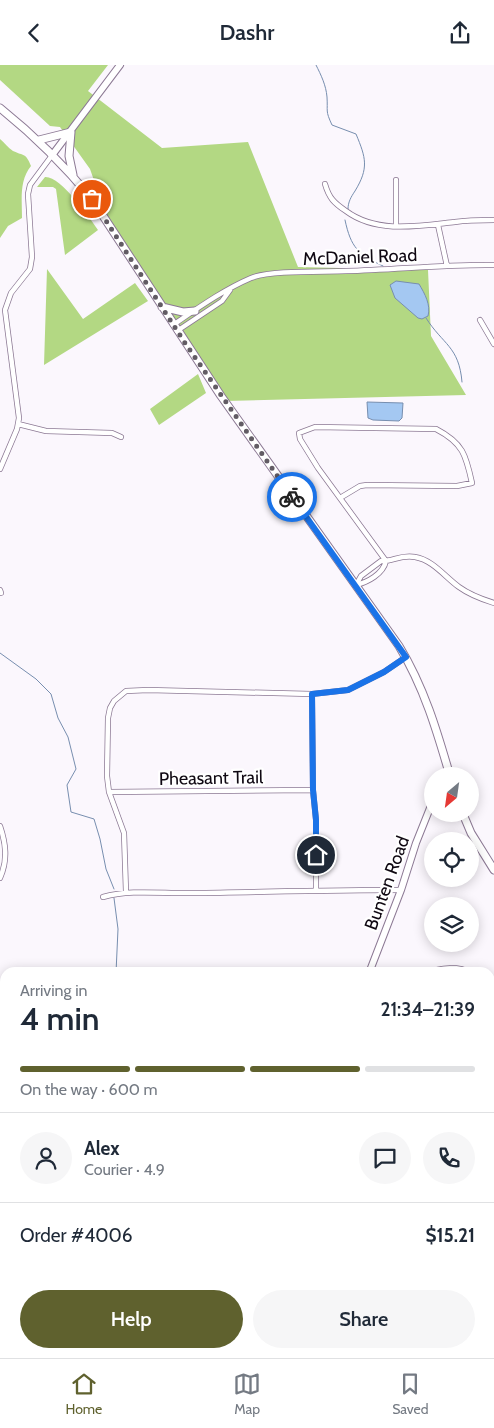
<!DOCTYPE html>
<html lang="en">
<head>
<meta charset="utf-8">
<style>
  :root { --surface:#fff; --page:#f6f6f7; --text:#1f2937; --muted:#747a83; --line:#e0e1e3; --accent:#5f612e }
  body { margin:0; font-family:Cabin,sans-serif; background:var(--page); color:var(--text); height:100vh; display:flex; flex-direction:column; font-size:19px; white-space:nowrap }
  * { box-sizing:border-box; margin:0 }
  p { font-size:16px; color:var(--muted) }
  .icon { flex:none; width:28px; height:28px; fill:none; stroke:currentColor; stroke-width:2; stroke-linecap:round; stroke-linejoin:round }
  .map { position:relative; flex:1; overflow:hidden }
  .panel { position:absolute; left:0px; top:902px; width:495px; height:391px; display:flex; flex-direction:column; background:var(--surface); border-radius:15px 15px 0 0; box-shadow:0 2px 12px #0003 }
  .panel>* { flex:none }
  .needle { width:32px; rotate:209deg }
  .buttons { position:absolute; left:424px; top:702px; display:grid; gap:10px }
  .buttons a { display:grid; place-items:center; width:55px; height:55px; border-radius:50%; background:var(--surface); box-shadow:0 2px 12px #0003; font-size:25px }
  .pin { position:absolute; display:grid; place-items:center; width:42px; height:42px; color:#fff; margin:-21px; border:2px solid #fff; border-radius:50%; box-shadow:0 1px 5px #0007 }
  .courier { position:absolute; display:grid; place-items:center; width:50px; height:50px; margin:-25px; border:4px solid #1a73e8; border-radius:50%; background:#fff; color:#222; box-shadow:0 1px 6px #0007 }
  .headline em { font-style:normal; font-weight:600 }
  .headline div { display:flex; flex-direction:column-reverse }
  .headline { display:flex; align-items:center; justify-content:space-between; height:85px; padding:0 20px }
  h1 { font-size:32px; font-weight:600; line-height:38px }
  .bar { display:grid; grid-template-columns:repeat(4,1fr); gap:8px 5px; align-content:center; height:60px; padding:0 20px }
  .bar i { height:6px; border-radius:4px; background:var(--line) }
  .bar .current { background:var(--accent) }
  .bar p { grid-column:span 4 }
  .line { display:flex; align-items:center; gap:12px; padding:0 20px; border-top:1px solid var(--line) }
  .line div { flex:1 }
  .round { display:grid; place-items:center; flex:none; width:52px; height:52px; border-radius:26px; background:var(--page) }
  .button { display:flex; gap:10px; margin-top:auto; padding:10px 20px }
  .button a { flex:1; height:58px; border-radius:30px; background:var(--accent); color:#fff; font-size:20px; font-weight:600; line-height:58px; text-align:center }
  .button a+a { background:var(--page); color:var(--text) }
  header { display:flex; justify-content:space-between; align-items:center; height:65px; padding:0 20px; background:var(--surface); font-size:22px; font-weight:600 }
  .tabs { display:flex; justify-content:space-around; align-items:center; height:70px; border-top:1px solid var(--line); background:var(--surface); font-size:14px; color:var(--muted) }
  .tabs a { display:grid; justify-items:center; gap:2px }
  .tabs .current { color:var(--accent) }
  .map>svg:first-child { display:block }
</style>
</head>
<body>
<header><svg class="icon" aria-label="back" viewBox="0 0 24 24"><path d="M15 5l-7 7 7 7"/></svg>Dashr<svg class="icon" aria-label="share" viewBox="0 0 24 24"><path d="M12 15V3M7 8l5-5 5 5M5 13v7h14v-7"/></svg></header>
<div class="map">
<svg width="494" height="1293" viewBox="0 0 494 1293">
  <rect width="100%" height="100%" fill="#fbf7fd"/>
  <!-- green -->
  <path fill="#b2d583" d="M5,1057V1136L0,1133V1058Z
    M5,1220V1289H80L76,1293H0V1227Z"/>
  <!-- forest -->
  <path fill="#b3d883" d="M0,0H108L88,26L162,83L248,77L298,202L428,205L431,271L466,330L225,336L109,158L90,104L60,62L50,61L0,15Z
    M0,74C4,77 8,83 13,86C24,91 26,88 31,101C19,116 22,134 22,153L8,161L0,173Z
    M45,112C61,111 89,152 98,165L65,190L56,124L53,122H37Z
    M47,204L83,254L135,218L148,236L44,300Z
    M198,309L206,328L159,360L150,344Z"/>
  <!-- water -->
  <path fill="#a4c8f2" stroke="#778eaf" d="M396,216L419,219C425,229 431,240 428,251L422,254L418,253L395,233L390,220Z
    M367,337L403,338L402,353L399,356L373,355L368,353Z"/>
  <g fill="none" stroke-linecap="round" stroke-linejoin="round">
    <!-- stream -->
    <path stroke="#778eaf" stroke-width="1" d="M316,0C321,10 326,20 327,32C328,47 325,45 332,60L356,69C366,93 369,103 355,126C351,132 348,137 348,144
      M345,155C351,183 358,189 383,201
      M426,253C443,280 459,281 462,317
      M0,588L36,614L51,629L58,653L68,672L76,704L67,720L71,747L94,754L100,774L106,804L114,824
      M114,833L118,864L116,908"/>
    <defs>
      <path id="street" d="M325,119C329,133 334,138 346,146C377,169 419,161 455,157C468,155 481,155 494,155
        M438,160L447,201
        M396,161V115
        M480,255L494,279
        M173,260C198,243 223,225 251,213C270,205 323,207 346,206C395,205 445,199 494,200
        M177,266L222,236L230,225
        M18,359L46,366L112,368L121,372
        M0,404L17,364L19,353L5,245L11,228L30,204L32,192L28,129L30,120L53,89
        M340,433L360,421L367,420L457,421L472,418C466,390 463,378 436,364L315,362L299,368L300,374L318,403L386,496
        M356,520L361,511L381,496C392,497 401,489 415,492C433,495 445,512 459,522C470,530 481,534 494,538
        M356,520C368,517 383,509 386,496
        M0,525L1,528
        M312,629L313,725L316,755V825
        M109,727L313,725
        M0,761C6,779 8,795 0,813
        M126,827L124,768L109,727L107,711L108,653L110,643L114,636L126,626L148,625L312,629L348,625L384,607L406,592
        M103,832C132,824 164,829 194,828C263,827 332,825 401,825
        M428,908C440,902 459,901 471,908
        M490,969L494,985
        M0,986L5,983
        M490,1056L494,1043
        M490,1199V1209
        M147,1289L152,1293
        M484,1293L485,1289"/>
      <path id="secondary" d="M53,89L120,0
        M369,908L401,825L416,778L432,738
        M76,1293L79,1289"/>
      <path id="primary" d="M0,43C35,71 64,100 92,134L221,331L399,581C424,622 437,666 450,711
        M39,75L71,67L69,91L73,110
        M162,242L183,247L195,246
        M463,749L471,768L494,805"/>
    </defs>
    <!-- street casing -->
    <use href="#street" stroke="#8c7994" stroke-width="6"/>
    <!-- secondary casing -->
    <use href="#secondary" stroke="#8c7994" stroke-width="8"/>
    <!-- primary casing -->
    <use href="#primary" stroke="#8c7994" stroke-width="9"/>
    <!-- street -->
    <use href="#street" stroke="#fff" stroke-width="4.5"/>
    <!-- secondary -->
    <use href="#secondary" stroke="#fff" stroke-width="6"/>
    <!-- primary -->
    <use href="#primary" stroke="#fff" stroke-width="7"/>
  </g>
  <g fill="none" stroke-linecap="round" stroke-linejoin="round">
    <!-- done -->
    <path stroke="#625c64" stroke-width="5" stroke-dasharray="0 9" d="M92,134L185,278L292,432"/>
    <!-- route -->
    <path stroke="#1a73e8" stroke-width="6" d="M292,432L406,592L384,607L348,625L312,629L313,725L316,755V790"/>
  </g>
  <g text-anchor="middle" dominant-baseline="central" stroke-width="4.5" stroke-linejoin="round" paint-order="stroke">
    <!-- street labels -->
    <g font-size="18" fill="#0f0812" stroke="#fff">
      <text transform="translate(360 192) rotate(-2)">McDaniel Road</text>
      <text transform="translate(211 713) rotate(-1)">Pheasant Trail</text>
      <text transform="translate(387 818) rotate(-70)">Bunten Road</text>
    </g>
  </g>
</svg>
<div class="buttons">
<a><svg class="needle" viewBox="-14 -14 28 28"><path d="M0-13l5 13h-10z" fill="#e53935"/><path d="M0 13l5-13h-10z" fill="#747a83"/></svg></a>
<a><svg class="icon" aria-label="locate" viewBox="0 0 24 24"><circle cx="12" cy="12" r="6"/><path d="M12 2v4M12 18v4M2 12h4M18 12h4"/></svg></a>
<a><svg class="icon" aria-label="layers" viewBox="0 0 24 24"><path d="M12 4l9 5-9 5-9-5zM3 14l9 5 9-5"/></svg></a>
</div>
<div class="pin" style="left:92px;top:134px;background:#ea580c"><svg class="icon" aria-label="bag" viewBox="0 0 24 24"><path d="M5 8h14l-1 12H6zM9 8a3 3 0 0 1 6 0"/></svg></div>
<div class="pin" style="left:316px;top:790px;background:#1f2937"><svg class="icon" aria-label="home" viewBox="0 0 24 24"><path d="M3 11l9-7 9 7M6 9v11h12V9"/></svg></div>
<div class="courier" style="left:292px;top:432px"><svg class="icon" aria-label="bike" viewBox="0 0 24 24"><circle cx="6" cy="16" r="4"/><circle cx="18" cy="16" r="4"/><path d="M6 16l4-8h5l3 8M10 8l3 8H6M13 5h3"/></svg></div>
<section class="panel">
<div class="headline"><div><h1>4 min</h1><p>Arriving in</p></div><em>21:34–21:39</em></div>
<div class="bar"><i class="current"></i><i class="current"></i><i class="current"></i><i></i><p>On the way · 600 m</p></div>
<div class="line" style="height:90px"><a class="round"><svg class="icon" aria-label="person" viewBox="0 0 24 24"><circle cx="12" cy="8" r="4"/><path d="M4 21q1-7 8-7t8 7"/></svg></a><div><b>Alex</b><p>Courier · 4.9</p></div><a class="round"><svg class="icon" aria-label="chat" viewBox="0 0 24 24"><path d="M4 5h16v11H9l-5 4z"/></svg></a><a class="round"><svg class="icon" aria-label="phone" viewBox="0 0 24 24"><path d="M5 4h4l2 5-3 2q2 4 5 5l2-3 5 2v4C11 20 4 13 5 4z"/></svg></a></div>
<div class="line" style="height:65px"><div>Order #4006</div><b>$15.21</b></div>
<div class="button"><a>Help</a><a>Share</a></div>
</section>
</div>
<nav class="tabs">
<a class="current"><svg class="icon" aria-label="home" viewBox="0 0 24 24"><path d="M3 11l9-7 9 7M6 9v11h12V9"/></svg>Home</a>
<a><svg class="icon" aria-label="map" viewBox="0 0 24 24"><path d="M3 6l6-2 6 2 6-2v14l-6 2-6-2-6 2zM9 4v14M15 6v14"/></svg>Map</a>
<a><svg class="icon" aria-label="saved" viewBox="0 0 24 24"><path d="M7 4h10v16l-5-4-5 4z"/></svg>Saved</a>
</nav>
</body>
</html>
